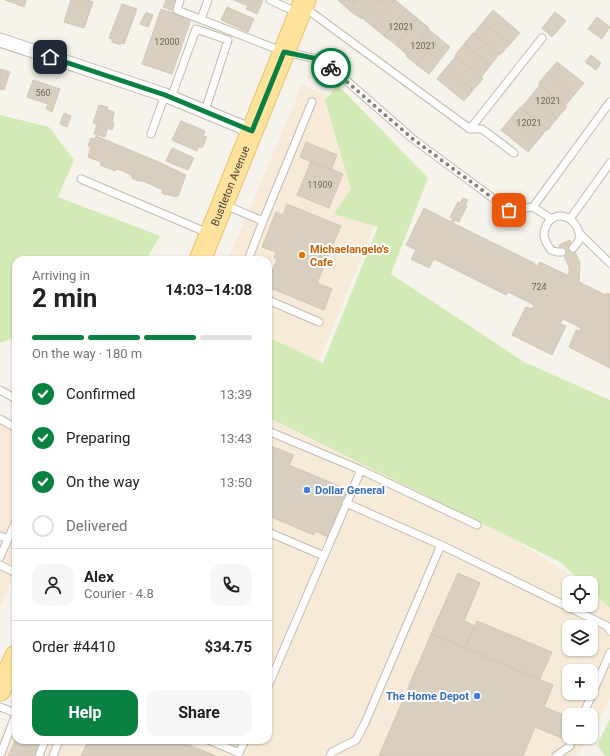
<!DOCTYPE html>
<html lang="en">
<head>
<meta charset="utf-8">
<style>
  :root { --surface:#fff; --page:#f6f6f6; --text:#222; --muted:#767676; --line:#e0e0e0; --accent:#0b8043 }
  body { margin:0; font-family:Roboto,sans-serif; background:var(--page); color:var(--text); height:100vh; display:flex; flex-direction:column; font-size:15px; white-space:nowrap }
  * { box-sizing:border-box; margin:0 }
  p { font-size:13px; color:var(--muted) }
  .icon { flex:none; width:22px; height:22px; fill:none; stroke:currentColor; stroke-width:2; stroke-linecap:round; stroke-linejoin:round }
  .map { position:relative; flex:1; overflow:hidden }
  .sheet { position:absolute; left:12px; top:256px; width:260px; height:488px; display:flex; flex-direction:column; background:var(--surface); border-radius:12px; box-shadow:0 1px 3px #0004 }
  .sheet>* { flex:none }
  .controls { position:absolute; left:562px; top:576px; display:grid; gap:8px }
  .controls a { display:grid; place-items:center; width:36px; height:36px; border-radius:8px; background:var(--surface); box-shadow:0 1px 3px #0004; font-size:20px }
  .pin { position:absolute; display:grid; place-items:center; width:34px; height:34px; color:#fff; margin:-17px; border-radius:8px; box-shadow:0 2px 6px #0006 }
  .courier { position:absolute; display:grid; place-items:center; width:40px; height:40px; margin:-20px; border:3px solid #0b8043; border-radius:50%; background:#fff; color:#222; box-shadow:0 1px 5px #0007 }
  .head em { font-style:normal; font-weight:700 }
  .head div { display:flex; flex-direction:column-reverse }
  .head { display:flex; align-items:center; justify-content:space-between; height:68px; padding:0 20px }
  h1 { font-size:26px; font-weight:700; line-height:30px }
  .bar { display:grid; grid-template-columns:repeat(4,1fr); gap:6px 4px; align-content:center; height:48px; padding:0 20px }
  .bar i { height:5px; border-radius:3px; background:var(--line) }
  .bar .selected { background:var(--accent) }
  .bar p { grid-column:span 4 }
  .line { display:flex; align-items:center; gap:10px; padding:0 20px; border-top:1px solid var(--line) }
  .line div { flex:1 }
  .round { display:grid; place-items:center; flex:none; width:42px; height:42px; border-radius:12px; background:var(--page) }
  ol { padding:0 20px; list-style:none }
  li { display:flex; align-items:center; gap:12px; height:44px }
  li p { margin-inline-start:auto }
  li .icon { padding:4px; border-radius:50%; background:var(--accent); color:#fff; stroke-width:4 }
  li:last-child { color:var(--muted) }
  li i { width:22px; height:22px; border:2px solid var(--line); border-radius:50% }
  .action { display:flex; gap:8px; margin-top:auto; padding:8px 20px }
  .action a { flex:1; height:46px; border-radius:12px; background:var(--accent); color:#fff; font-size:16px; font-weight:700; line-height:46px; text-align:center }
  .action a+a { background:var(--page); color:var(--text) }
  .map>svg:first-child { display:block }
</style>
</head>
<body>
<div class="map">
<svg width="610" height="756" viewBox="0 0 610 756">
  <rect width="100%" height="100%" fill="#f6f3ec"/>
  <!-- commercial -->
  <path fill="#f7ead8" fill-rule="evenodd" d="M302,85L337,99L378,216L294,422L479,517L583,583H569V605H591V588L610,600V699L591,733V715H569V737H589L580,752L575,756H0V739L16,700V740H268V260H228ZM569,627H591V649H569ZM569,671H591V693H569Z
    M0,424L16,433V570L0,607Z"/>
  <!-- green -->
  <path fill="#d2eab5" d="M338,85L428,178L391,274L524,362L610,400V608L591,590V583H583L560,562L268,417V337L323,363L378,227L334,214L351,189L325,100Z
    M0,115L49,127L74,160L58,197L160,236L146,260H16V337L0,343Z
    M610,719V756H605L597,745Z"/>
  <!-- building -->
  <path fill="#d8cfc1" stroke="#d3c7b4" d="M5,0H26L24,7Z
    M71,0H88L93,2L84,28L64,22Z
    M166,0H178L174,11L163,7Z
    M234,0H261L263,1L257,14L246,9L248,6Z
    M338,0H357L349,10Z
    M357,0H377L361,19L349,10Z
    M377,0H395L373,27L362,18Z
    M395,0L406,9L384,36L373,27Z
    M122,4L137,9L124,44L121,43L120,45L112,42V39L109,38Z
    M227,7L254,19L248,32L221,20Z
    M161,9L191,19L172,74L142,64Z
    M406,9L417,18L396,45L384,36Z
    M493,10L520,33L510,44L483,22Z
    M146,12L153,15L148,27L140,24Z
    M555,12L566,21L552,37L542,28Z
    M597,17L610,27L602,39L588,29Z
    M417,18L429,28L407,55L396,45Z
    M483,22L510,44L500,55L474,33Z
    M428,29L439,38L417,65L406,56Z
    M473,33L499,54L490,66L464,44Z
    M439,38L450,47L429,74L417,65Z
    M464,44L490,66L481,77L455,55Z
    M591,55L601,63L596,70L585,62Z
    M456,56L483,79L473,90L446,68Z
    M557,62L584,83L574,95L547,73Z
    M446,68L473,90L464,101L437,79Z
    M0,69L10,72L4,90L0,89Z
    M547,73L574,95L565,106L538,84Z
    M33,80L60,89L52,112L46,109L48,104L27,97Z
    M540,85L567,107L557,118L531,96Z
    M531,96L557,118L548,130L521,108Z
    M99,105L108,107L107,110L114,112L112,122L114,123L112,130L108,128L105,137L94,134L97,124L93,123Z
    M520,107L547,129L538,140L511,118Z
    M64,113L71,116L67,127L60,124Z
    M511,118L538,140L528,152L501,130Z
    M181,121L205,131L203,136L207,137L202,148L199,146L197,151L172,140Z
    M96,136L154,160L186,175L178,196H176V197L166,194V195L162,193L163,190L143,181H139L133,179L130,174L117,169L115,171L100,165L101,162L88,157L91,147L88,146L91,138L95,139Z
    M306,142L337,155L331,170L300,157Z
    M172,148L194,158L188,170L166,161Z
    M311,161L343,174L329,208L297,195Z
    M463,198L468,200L465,205L467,206L459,222L455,220L453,223L534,263L533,264L537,266L540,262L569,276V267L559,245L570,240L580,263L579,282L606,295L607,293L610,294V368L569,347L576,330L579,331L581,328L563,319L560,324L566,326L552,355L512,335L526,307L532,309L534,305L508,292L506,295L434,259L429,268L411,259L416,250L406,245L424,208L451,222L453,219L450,217L458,202L460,203Z
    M287,204L341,226L317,283L332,289L324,310L268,287V282L277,259L274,258L276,252L262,247L276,212L283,215Z
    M268,445L294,455L289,465L346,489L345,491L347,492L328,537L315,531L314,535L269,516L268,518Z
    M458,573L480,583L464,621L475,626L465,648L431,634Z
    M477,621L552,652L540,679L465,648Z
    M431,634L553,685L544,707L569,717V728L564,739L535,727L523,756H379Z
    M16,739V740H44L37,756H8Z
    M93,740H178L216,756H81L87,743Z"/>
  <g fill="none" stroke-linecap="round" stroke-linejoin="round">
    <defs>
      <path id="lane" d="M180,0L177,10L284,52L323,60L413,139L509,210L533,207L610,102
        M270,0L298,13
        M304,7L470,129L542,38
        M201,19L208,0
        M171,98L196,29L228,40L205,111
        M470,129H482L514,153
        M151,134L165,95
        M81,179L208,233
        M225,205L263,221L248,260
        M533,207L552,219
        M570,219L610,163
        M263,221L312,102
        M579,233L610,263
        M562,252H557L551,250C548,246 545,241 544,236C544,226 550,216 560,216C572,216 581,229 579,240C578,243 575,246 573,248
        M268,300L319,322
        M0,390L16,399
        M0,419L16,428
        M268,431L361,470
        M268,532L324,556L268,686
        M0,536L8,539L16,521
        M441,545L607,626L610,631
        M324,556L361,470L477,525
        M0,557L8,539
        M0,565L16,573
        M0,707L16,713
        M583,715L610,653
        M209,740L239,753L245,740
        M0,756L16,714
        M39,756L45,740
        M53,756L59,740
        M330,756L332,752L356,740L365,723L441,545L346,503
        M556,756L570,746L573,737"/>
      <path id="street" d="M0,40L165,95L252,131"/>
      <g id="primary">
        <path id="s1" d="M200,260L305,0"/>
        <path d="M0,690L16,656"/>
      </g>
    </defs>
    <!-- lane casing -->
    <use href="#lane" stroke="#c2bbae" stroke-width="9"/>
    <!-- street casing -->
    <use href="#street" stroke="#c2bbae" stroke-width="15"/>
    <!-- primary casing -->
    <use href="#primary" stroke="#e6c16a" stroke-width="23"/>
    <!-- lane -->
    <use href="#lane" stroke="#fff" stroke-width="7"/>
    <!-- street -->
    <use href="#street" stroke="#fff" stroke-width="13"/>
    <!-- primary -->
    <use href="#primary" stroke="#ffe39c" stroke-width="21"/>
  </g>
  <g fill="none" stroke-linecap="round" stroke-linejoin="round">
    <!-- done -->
    <path stroke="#878178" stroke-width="4" stroke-dasharray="0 7.2" d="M331,68L413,139L509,210"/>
    <!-- route -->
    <path stroke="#0b8043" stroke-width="5" d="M50,57L165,95L252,131L284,52L323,60L331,68"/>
  </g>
  <!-- markers -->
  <circle fill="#e8710a" stroke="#fff" stroke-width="1.5" cx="302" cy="255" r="4"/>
  <g fill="#3f7fe0" stroke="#fff" stroke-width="1.5">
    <circle cx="307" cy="490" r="4"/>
    <circle cx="477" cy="696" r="4"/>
  </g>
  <g text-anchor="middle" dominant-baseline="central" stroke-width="4" stroke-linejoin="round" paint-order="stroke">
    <!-- number labels -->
    <g font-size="9" fill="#6e675b">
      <text x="401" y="27">12021</text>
      <text x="167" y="42">12000</text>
      <text x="423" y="46">12021</text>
      <text x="43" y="93">560</text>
      <text x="548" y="101">12021</text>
      <text x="529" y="123">12021</text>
      <text x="320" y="185">11909</text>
      <text x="539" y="287">724</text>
    </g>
    <!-- street labels -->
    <g font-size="11" fill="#4b4439" stroke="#fff">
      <text stroke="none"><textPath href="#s1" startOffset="80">Bustleton Avenue</textPath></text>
    </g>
    <!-- food labels -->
    <g font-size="11" font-weight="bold" fill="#c56008" stroke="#fff" text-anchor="start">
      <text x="310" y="249">Michaelangelo's<tspan x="310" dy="13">Cafe</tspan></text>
    </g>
    <!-- shop labels -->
    <g font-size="11" font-weight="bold" fill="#366cbe" stroke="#fff" text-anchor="start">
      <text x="315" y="490">Dollar General</text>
      <text x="469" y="696" text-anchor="end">The Home Depot</text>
    </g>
  </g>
</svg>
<div class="controls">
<a><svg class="icon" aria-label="locate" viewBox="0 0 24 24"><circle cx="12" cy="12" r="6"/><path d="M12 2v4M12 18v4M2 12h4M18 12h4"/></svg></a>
<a><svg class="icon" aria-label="layers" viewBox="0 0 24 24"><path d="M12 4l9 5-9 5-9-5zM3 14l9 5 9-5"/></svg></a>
<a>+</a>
<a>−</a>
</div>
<div class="pin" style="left:509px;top:210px;background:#ea580c"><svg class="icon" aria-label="bag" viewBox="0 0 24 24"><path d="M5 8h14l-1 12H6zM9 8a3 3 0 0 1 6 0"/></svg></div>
<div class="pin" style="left:50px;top:57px;background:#1f2937"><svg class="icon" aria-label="home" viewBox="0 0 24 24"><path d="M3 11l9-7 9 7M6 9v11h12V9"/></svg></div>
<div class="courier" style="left:331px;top:68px"><svg class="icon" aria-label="bike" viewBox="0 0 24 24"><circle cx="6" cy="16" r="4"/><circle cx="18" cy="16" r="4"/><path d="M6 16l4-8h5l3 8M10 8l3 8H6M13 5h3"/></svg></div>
<section class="sheet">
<div class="head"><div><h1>2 min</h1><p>Arriving in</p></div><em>14:03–14:08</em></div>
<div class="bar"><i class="selected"></i><i class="selected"></i><i class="selected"></i><i></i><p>On the way · 180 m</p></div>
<ol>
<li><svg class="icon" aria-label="check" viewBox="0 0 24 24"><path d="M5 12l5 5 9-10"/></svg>Confirmed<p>13:39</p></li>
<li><svg class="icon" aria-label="check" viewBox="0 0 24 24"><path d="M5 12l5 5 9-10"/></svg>Preparing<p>13:43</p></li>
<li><svg class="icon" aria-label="check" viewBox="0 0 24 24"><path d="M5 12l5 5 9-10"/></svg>On the way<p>13:50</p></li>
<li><i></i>Delivered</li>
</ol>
<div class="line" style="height:72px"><a class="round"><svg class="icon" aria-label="person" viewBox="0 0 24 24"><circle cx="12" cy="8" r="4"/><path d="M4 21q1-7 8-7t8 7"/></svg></a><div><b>Alex</b><p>Courier · 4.8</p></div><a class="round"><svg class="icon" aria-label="phone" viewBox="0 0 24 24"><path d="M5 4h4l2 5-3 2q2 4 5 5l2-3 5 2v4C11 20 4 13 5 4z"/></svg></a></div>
<div class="line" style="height:52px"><div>Order #4410</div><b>$34.75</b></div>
<div class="action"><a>Help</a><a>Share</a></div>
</section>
</div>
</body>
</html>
